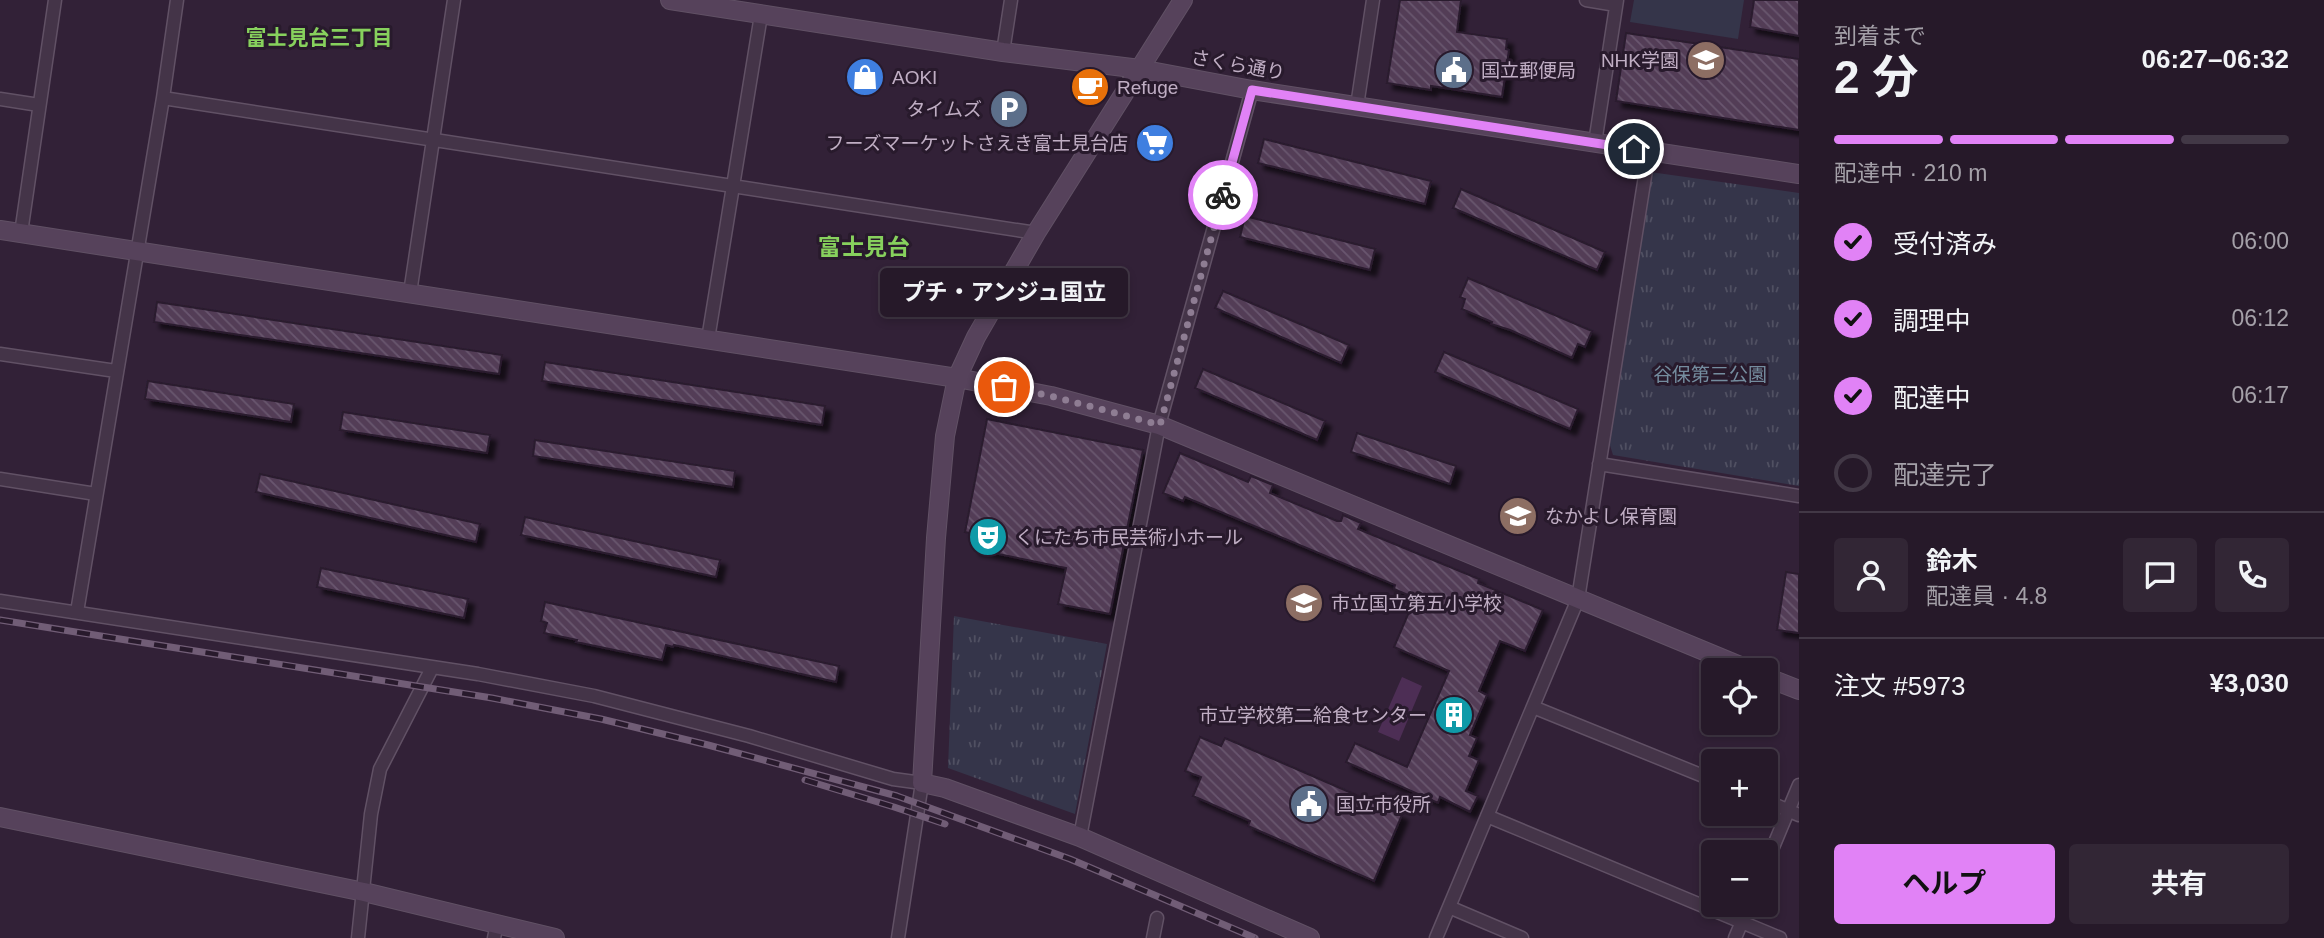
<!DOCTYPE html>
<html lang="ja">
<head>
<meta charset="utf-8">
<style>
  :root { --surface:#261929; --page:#322635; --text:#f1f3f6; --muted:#a4a0a8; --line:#423846; --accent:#e182f6 }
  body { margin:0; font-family:Arial,"Noto Sans JP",sans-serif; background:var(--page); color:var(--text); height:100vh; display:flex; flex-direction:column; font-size:26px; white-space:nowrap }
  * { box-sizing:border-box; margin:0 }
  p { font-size:23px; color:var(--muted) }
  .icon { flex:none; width:38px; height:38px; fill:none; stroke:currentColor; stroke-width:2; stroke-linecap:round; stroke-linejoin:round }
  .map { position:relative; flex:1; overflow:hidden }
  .sheet { display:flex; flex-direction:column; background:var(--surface); width:525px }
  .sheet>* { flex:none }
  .buttons { position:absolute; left:1701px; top:658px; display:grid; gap:14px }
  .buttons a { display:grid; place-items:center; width:77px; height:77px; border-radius:7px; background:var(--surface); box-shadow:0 4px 10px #0003,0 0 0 2px var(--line); font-size:35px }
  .pin { position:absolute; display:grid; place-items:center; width:60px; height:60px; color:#fff; margin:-30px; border:4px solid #fff; border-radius:50%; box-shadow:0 2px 7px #0007 }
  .courier { position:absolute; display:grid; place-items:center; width:70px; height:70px; margin:-35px; border:5px solid #e182f6; border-radius:50%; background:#fff; color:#222; box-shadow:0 2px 9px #0007 }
  .bubble { position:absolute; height:49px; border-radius:7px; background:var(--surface); box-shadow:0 4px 10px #0003,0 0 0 2px var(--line); font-size:23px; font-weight:700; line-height:49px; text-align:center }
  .head em { font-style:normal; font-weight:700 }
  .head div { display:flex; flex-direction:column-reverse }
  .head { display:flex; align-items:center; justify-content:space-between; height:119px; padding:0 35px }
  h1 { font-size:46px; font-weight:700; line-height:52px }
  .bar { display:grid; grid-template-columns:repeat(4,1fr); gap:10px 7px; align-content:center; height:84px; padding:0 35px }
  .bar i { height:9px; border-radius:5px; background:var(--line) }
  .bar .active { background:var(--accent) }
  .bar p { grid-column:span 4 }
  .line { display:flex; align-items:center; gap:18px; padding:0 35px; border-top:2px solid var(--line) }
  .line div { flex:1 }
  .round { display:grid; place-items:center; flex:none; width:74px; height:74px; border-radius:7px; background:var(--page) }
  ol { padding:0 35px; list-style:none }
  li { display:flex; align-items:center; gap:21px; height:77px }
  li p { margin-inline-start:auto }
  li .icon { padding:7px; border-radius:50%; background:var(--accent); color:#111; stroke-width:4 }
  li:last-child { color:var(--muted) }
  li i { width:38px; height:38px; border:4px solid var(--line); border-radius:50% }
  .primary-button { display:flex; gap:14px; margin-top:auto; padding:14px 35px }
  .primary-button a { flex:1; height:80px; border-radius:7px; background:var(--accent); color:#111; font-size:28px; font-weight:700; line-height:80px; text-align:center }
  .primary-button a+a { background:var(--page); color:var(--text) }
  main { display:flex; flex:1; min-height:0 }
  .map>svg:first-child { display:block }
</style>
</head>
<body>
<main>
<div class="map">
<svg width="1799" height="938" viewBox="0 0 1799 938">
  <defs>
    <pattern id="park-tufts" width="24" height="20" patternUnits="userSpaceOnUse" patternTransform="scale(1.75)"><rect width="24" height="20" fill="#35354a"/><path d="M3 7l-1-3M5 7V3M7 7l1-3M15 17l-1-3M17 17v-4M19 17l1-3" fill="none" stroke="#505062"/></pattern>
    <pattern id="building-back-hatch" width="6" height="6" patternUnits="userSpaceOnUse" patternTransform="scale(1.75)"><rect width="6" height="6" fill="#523d57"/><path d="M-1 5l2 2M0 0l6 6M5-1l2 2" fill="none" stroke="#69566e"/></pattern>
    <filter id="shadow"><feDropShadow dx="6" dy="6" stdDeviation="2" flood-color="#0009"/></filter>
  </defs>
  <rect width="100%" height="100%" fill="#322137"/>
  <!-- green -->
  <path fill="#35354a" d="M1634,0H1744L1738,39L1630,22Z"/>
  <!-- park -->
  <path fill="url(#park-tufts)" d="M1650,172L1799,193V486L1613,455L1609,442Z
    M954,616L1107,644L1075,814L948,768Z"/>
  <!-- water -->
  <path fill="#4d2e55" d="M1402,677L1422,686L1399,741L1378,732Z"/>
  <!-- building -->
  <path fill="url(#building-back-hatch)" stroke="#2a1b2e" stroke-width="2" filter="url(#shadow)" d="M1400,0H1461L1457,32L1507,39L1506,49L1509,50L1502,97L1431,86V90L1387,83Z
    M1754,0H1799V36L1750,27Z
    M1626,33L1799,59V130L1616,101Z
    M1264,139L1431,181L1425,204L1258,163Z
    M1461,189L1605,252L1597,270L1453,208Z
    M1245,216L1375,249L1370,270L1240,237Z
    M1468,278L1592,331L1585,347L1578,344L1572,358L1510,330L1491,324L1492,322L1462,309L1465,299L1460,297Z
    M1223,291L1349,345L1341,363L1215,308Z
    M157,302L502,355L499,374L154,322Z
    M1444,352L1578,409L1570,429L1435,372Z
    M545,362L825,406L822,425L542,381Z
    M1203,369L1325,421L1317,440L1195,388Z
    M148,381L294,404L291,422L145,399Z
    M343,412L490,435L487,453L340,430Z
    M987,419L1143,450L1110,614L1058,604L1066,568L974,549L977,535L965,532Z
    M1357,433L1456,466L1450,484L1351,452Z
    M535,440L735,471L733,487L533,456Z
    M1180,453L1248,482L1251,476L1273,485L1270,493L1337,521H1341L1343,515L1361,523L1358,529L1479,579L1478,583L1543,610L1525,651L1500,641L1479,691L1487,695L1470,735L1477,738L1469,756L1479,760L1466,791L1478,796L1470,812L1440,797L1438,803L1346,762L1355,743L1407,767L1449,671L1394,647L1415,598L1394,589L1395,585L1185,497L1183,501L1163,493Z
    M260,474L480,524L476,542L256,492Z
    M525,517L720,560L716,577L521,535Z
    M321,568L468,599L464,618L317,587Z
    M1786,572L1799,574V633L1777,630Z
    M545,602L839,666L836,682L674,645L673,647L666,645L662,660L576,642L577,640L544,633L547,623L541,621Z
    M1200,737L1221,746L1225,738L1402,815L1374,881L1248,826L1250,821L1193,796L1201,777L1185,771Z"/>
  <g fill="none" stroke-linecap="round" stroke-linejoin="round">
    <defs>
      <path id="street" d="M1586,0L1616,5
        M1003,52L1011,0
        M163,98L1036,233
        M0,99L39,105
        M1357,106L1373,0
        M1595,143L1617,0
        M21,233L55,0
        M410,293L454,0
        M708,339L761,15
        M0,354L116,371
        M1599,464L1799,496
        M0,479L96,494
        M0,601L478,674L594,696L749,736L893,779L922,783L898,938
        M77,612L163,98L177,0
        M1533,707L1713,780
        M1766,801L1799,815
        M1487,816L1780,938
        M1080,837L1159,425L1252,90
        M1766,864L1799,785
        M1449,907L1522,938
        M358,938L371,814L380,769L432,668
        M494,938L497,924
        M1153,938L1157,918
        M1436,938L1578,599L1649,151
        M1735,938L1749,905"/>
      <path id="secondary" d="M670,0L1003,52L1140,69L1252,90L1799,174
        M1183,0L1036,233L976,337L957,378L945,436L936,538L922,783L945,788L1080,837L1310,938
        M0,230L957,378L1051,396L1159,425L1750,670
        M1766,677L1799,690
        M0,817L364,892L555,938"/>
    </defs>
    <!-- street casing -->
    <use href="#street" stroke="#615165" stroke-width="15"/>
    <!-- secondary casing -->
    <use href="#secondary" stroke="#615165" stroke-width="20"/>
    <!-- street -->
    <use href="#street" stroke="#443448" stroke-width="12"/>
    <!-- secondary -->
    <use href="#secondary" stroke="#56425b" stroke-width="18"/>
    <defs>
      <path id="rail" d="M0,620L492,698L601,719L708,745L897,796L1070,859L1255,938
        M805,780L894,807L945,824"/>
    </defs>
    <!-- rail casing -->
    <use href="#rail" stroke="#715d76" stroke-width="7"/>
    <!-- rail -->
    <use href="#rail" stroke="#281a2c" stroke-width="4.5" stroke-dasharray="13" stroke-linecap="butt"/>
  </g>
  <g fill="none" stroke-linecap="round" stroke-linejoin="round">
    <!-- done -->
    <path stroke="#8e7d93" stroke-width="7" stroke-dasharray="0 12.6" d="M1004,387L1051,396L1160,425L1223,195"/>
    <!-- route -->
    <path stroke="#e182f6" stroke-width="9" d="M1223,195L1252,90L1634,149"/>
  </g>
  <!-- icons -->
  <defs>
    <symbol id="school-disc" viewBox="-11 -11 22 22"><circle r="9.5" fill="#8d6e63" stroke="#281a2c"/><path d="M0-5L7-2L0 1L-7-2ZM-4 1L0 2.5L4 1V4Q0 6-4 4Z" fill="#fff"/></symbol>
    <symbol id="civic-disc" viewBox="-11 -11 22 22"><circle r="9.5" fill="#5c6f8a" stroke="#281a2c"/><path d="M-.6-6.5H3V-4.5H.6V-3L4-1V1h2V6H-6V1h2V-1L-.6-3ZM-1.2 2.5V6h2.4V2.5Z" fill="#fff"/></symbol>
    <symbol id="shop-disc" viewBox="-11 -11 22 22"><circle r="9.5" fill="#3f7fe0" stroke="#281a2c"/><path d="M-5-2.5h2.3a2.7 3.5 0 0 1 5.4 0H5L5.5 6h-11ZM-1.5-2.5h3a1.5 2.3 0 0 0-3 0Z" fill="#fff"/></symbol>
    <symbol id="cafe-disc" viewBox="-11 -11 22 22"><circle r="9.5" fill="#e8710a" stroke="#281a2c"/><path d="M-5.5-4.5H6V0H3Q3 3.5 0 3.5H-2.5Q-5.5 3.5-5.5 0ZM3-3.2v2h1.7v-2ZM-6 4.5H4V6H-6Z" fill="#fff"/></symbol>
    <symbol id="parking-disc" viewBox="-11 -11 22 22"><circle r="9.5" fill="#5c6f8a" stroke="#281a2c"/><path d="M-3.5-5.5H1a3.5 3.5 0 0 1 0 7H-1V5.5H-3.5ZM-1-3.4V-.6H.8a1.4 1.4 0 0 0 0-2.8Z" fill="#fff"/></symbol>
    <symbol id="supermarket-disc" viewBox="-11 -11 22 22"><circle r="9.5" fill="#3f7fe0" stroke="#281a2c"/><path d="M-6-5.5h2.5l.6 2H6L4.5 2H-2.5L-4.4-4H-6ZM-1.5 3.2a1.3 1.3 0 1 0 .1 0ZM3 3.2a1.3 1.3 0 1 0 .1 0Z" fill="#fff"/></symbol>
    <symbol id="theatre-disc" viewBox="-11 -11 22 22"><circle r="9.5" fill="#0f9aa8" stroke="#281a2c"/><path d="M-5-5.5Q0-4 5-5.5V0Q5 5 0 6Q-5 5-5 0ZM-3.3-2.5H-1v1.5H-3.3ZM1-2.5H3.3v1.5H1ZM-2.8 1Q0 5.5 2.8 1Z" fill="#fff"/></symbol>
    <symbol id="building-disc" viewBox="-11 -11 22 22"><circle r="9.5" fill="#0f9aa8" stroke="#281a2c"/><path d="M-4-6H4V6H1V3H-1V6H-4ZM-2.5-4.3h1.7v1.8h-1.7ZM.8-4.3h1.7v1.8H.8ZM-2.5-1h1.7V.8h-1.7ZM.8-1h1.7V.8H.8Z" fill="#fff"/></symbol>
  </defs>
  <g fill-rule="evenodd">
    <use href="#school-disc" x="1684" y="38" width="44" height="44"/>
    <use href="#civic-disc" x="1432" y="48" width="44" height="44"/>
    <use href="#shop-disc" x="843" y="55" width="44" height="44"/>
    <use href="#cafe-disc" x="1068" y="65" width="44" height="44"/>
    <use href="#parking-disc" x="987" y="87" width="44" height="44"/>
    <use href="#supermarket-disc" x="1133" y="121" width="44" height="44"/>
    <use href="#school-disc" x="1496" y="494" width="44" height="44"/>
    <use href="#theatre-disc" x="966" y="515" width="44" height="44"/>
    <use href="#school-disc" x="1282" y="581" width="44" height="44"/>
    <use href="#building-disc" x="1432" y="693" width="44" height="44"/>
    <use href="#civic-disc" x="1287" y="782" width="44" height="44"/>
  </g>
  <g text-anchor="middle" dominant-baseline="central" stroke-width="6" stroke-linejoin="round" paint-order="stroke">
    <!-- poi labels -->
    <g font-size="19" fill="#c0aec4" stroke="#281a2c" text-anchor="start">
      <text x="1679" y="60" text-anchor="end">NHK学園</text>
      <text x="1481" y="70">国立郵便局</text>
      <text x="892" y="77">AOKI</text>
      <text x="1117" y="87">Refuge</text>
      <text x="982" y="109" text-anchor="end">タイムズ</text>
      <text x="1128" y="143" text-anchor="end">フーズマーケットさえき富士見台店</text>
      <text x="1545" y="516">なかよし保育園</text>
      <text x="1015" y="537">くにたち市民芸術小ホール</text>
      <text x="1331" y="603">市立国立第五小学校</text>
      <text x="1427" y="715" text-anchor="end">市立学校第二給食センター</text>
      <text x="1336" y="804">国立市役所</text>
    </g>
    <!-- street labels -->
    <g font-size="19" fill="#c0aec4" stroke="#281a2c">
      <text transform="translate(1238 65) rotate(10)">さくら通り</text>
    </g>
    <!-- park labels -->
    <g font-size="19" fill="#758d9f" stroke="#281a2c">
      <text x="1710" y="374">谷保第三公園</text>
    </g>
    <!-- neighbourhood labels -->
    <g font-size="21" font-weight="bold" fill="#87d15d" stroke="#281a2c">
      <text x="319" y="37">富士見台三丁目</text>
    </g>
    <!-- quarter labels -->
    <g font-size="23" font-weight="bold" fill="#87d15d" stroke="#281a2c">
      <text x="864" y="247">富士見台</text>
    </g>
  </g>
</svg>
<div class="buttons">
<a><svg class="icon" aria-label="locate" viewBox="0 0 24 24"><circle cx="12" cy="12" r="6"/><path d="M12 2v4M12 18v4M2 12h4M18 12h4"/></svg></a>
<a>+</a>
<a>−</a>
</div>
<div class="pin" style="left:1004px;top:387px;background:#ea580c"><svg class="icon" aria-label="bag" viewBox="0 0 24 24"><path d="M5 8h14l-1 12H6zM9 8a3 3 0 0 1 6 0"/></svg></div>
<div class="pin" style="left:1634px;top:149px;background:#1f2937"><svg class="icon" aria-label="home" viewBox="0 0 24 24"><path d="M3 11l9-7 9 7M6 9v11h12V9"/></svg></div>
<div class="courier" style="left:1223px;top:195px"><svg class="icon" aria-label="bike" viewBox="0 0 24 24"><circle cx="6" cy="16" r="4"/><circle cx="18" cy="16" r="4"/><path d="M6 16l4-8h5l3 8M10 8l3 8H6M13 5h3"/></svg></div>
<div class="bubble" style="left:880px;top:268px;width:248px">プチ・アンジュ国立</div>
</div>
<section class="sheet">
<div class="head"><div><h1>2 分</h1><p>到着まで</p></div><em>06:27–06:32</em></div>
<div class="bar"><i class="active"></i><i class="active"></i><i class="active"></i><i></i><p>配達中 · 210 m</p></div>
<ol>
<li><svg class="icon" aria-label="check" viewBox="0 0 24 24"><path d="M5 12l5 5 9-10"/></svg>受付済み<p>06:00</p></li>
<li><svg class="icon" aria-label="check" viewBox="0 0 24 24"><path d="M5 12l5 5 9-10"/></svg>調理中<p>06:12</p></li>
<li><svg class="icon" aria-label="check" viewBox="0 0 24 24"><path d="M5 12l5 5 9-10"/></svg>配達中<p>06:17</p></li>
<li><i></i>配達完了</li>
</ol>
<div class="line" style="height:126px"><a class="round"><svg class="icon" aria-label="person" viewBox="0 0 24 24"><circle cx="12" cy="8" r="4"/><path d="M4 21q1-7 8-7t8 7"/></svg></a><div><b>鈴木</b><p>配達員 · 4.8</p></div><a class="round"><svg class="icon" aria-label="chat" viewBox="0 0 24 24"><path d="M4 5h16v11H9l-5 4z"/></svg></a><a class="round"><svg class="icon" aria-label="phone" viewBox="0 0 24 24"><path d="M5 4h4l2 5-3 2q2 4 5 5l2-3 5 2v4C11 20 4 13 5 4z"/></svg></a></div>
<div class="line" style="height:91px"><div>注文 #5973</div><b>¥3,030</b></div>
<div class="primary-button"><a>ヘルプ</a><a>共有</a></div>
</section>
</main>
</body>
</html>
